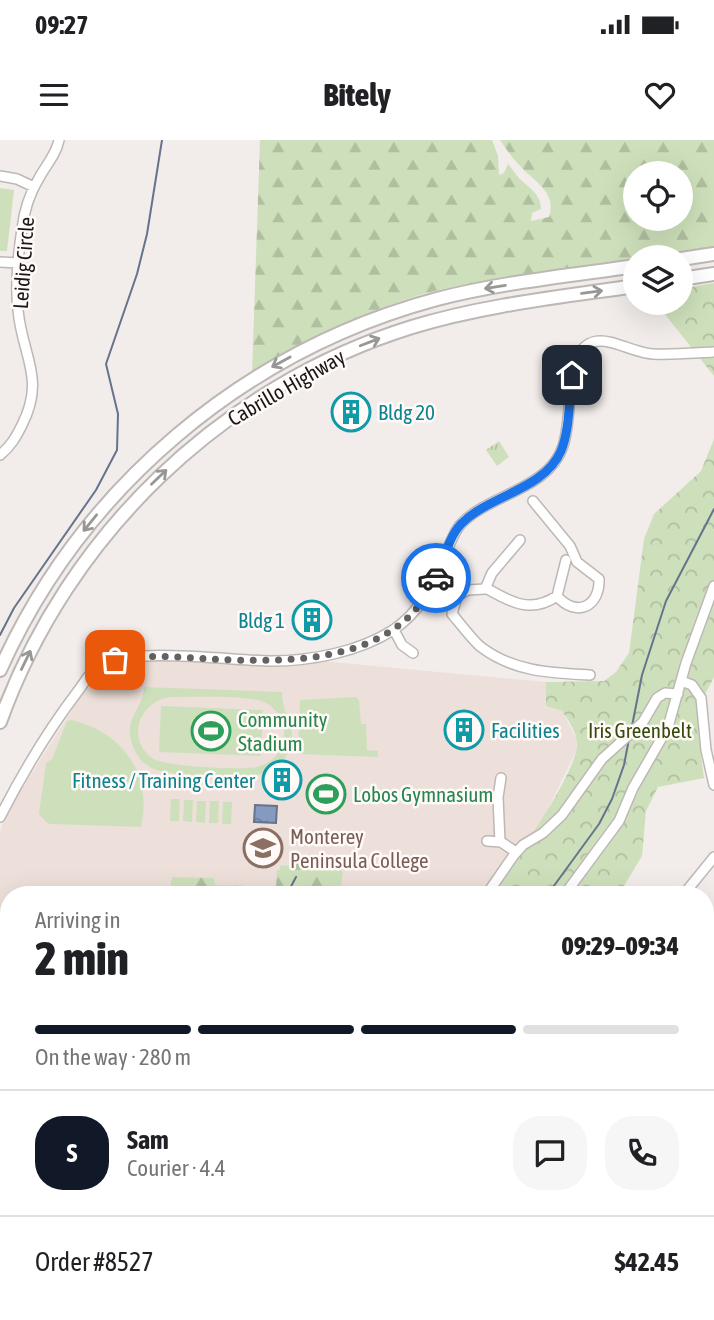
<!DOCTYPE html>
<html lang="en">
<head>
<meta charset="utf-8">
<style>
  :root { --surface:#fff; --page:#f6f6f6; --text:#202124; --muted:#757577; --line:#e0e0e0; --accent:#111827 }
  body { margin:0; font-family:"Asap Condensed",sans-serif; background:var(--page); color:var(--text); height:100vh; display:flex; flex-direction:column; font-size:26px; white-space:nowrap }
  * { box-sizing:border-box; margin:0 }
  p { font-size:23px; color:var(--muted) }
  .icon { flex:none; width:38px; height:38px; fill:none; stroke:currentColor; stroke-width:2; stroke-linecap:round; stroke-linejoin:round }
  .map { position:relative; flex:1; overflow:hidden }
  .panel { position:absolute; left:0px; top:746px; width:714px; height:436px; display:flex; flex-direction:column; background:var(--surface); border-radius:28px 28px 0 0; box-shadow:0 7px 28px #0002 }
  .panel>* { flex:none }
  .fabs { position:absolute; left:623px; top:21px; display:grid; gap:14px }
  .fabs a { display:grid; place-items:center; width:70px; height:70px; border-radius:50%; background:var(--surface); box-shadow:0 7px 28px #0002; font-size:35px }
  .pin { position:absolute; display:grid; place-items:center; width:60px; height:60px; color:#fff; margin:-30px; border-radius:14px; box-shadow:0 4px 10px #0006 }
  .courier { position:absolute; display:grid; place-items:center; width:70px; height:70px; margin:-35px; border:5px solid #1a73e8; border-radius:50%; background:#fff; color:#222; box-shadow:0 2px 9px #0007 }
  .headline em { font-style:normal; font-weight:800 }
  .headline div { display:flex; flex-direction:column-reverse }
  .headline { display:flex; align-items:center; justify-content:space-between; height:119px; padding:0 35px }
  h1 { font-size:46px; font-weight:800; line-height:52px }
  .bar { display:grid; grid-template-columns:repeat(4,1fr); gap:10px 7px; align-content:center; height:84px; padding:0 35px }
  .bar i { height:9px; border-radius:5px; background:var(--line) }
  .bar .selected { background:var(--accent) }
  .bar p { grid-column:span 4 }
  .line { display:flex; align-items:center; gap:18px; padding:0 35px; border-top:2px solid var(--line) }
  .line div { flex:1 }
  .round { display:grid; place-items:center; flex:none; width:74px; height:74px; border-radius:28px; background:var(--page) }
  .status { display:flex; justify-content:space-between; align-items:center; height:49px; padding:0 35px; background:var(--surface); direction:ltr }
  .status svg { height:19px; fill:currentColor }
  header { display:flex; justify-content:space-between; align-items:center; height:91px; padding:0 35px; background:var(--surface); font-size:32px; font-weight:800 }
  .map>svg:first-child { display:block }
</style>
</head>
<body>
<div class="status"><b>09:27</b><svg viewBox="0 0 49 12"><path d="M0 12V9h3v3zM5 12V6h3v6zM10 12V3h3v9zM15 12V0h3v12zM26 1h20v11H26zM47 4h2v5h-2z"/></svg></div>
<header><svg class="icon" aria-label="menu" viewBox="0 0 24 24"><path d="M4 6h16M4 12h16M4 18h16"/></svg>Bitely<svg class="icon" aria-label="heart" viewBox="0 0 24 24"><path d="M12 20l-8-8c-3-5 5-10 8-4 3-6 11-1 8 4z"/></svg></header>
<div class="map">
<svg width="714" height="1180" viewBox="0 0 714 1180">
  <defs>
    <pattern id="grass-tufts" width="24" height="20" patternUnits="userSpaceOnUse" patternTransform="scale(1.75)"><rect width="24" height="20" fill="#cee0bb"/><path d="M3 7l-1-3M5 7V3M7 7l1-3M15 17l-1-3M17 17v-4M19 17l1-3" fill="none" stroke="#b0bfa0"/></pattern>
    <pattern id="forest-firs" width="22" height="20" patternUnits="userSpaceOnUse" patternTransform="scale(1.75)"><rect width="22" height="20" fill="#cee0bb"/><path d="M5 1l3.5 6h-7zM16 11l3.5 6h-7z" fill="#b0bfa0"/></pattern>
    <pattern id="park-crowns" width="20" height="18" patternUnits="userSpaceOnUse" patternTransform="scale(1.75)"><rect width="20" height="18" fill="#cee0bb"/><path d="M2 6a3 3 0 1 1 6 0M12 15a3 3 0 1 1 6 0" fill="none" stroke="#b0bfa0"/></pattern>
    <pattern id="water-ripples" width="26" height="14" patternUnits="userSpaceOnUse" patternTransform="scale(1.75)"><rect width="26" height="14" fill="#869ac0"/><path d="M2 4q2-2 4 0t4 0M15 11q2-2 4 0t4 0" fill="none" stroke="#6d7d9b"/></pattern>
  </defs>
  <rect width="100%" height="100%" fill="#f2edea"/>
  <!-- built -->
  <path fill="#eddfd9" d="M300,519L546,542V566L562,571L577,600L576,611L532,702L493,754H9V1089L4,1053L0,1048V693L5,675L86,548L115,520Z
    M329,1172L332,1180H74L52,1173Z"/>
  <!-- grass -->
  <path fill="url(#grass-tufts)" d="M499,301L509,317L497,326L486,310Z"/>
  <!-- forest -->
  <path fill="url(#forest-firs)" fill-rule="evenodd" d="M260,0H492L498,16L499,35L504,33L508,24C512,28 515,34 519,38C528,47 541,54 541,69L532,73L531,81L549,77C557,53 536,43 521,27C513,19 506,9 500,0H714V107C652,117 594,125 531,135C490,141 449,145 410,158C355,176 301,203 252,234ZM635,33H681V79H635Z
    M292,719H328L335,724V730L343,731L340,753L357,752L366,754H169L172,737L214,738L215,745L276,747L277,730H280V726L291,725Z
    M51,1173H166L163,1180H71Z"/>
  <!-- park -->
  <path fill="url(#park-crowns)" d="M714,143V236L656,163H681V149Z
    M714,299V537L700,564V608L704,638L658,647L646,671L642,716L619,754H493C502,740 531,706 533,693C545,674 579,622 577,602C576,591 568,580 562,571L546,566V542L604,541L616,532L629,513L644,399L654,374L701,331Z
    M329,1173H413L415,1180H332Z"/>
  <!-- pitch -->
  <path fill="#cee0bb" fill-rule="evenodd" d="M0,48L14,50L7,111H0Z
    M144,547L282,552C281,574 300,589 288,612C284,622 275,630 265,633C250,639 168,636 154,629C144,625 136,616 133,606C122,579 143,570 144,547ZM173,557C193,557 248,555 264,562C275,567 284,579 284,591C285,602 280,613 272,620C267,623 263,625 257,627C241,630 164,627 152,618C124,597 142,558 173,557Z
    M356,557L359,560L361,584H366L367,610L378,611V617L298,614L300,560Z
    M161,566L263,570L261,616L159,612Z
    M71,580C123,592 153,634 141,687L51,684L47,683L39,674L46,623L52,619L67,581Z
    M171,659H180L179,681H170Z
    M184,660H193L192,682L183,681Z
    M197,661H206L205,683L196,682Z
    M210,661H219L218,683H209Z
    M223,662H232L231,684H222Z"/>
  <!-- water -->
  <path fill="url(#water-ripples)" stroke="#65738d" stroke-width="2" d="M255,665L277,666L276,683L254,682Z"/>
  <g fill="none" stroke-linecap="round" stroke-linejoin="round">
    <!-- stream -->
    <path stroke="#65738d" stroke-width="2" d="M0,495L14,468L96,350L117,310L118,274L106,224L137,134L147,94L162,0
      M632,586L642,535L666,461L714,369
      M287,754L296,737
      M548,754L599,684L612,659L624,625L629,599
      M705,924L710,917L714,892
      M371,1172L373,1180
      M611,1180L616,1172"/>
    <defs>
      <path id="minor" d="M0,36L17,39L34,47
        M0,122L18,123
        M0,315C11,306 16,297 22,285C46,238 22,216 18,170C15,143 18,115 22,89C24,71 30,53 39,38C46,25 56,15 59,0
        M533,361L570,406L577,422L599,439C600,467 576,478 557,456
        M520,400L492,433L485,449L468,450L454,457L456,460L452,474C458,481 475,503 481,507C514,532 551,533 590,535
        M432,448L454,457
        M486,448C510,462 531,474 557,456L566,420
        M394,490L402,505L413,513
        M681,541L692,545L701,558L706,610L714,645
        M0,677C22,634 49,589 78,551C84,543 90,532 98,526C122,506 236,521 271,521C311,521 359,512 393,490C419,473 433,446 444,418C449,407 452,395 460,385C488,354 549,350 563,306C571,281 568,252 573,227C589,178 624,213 653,214C673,215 694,213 714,212
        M487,701L501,702L516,712
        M500,702L498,657L501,638
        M487,754L514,715L523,705L543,693L562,675L602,619L643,582L657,558L665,553L678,554
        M565,754L619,681L633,648L668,587L686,523L714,446
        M684,754L714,717
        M0,1061L9,1078
        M323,1172L325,1180
        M386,1172L390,1180
        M479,1180L489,1172
        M603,1180L607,1172"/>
      <path id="major" d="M0,1129L9,1154
        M0,1170L31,1180
        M43,1172L64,1180"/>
      <path id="highway" d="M681,119L714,114
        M681,139L714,134
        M0,530C82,347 244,211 437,159C502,142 569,136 635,126
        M0,582C67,395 222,246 412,187C484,165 560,157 635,146"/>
    </defs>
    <!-- minor casing -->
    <use href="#minor" stroke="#bdb8b6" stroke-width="12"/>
    <!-- major casing -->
    <use href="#major" stroke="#bdb8b6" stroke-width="14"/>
    <!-- highway casing -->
    <use href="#highway" stroke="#bdb8b6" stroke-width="16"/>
    <!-- minor -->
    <use href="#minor" stroke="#fff" stroke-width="9"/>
    <!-- major -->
    <use href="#major" stroke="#fff" stroke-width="10"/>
    <!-- highway -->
    <use href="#highway" stroke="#fff" stroke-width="12"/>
  </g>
  <!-- one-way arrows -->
  <defs><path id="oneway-shaft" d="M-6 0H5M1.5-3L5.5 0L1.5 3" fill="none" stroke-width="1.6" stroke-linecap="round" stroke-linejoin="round" transform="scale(1.75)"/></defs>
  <g stroke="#979796">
    <use href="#oneway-shaft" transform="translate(495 147) rotate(171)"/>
    <use href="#oneway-shaft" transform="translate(592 152) rotate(-8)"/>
    <use href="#oneway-shaft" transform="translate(370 202) rotate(-21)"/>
    <use href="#oneway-shaft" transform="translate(281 222) rotate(151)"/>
    <use href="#oneway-shaft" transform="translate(159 337) rotate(-44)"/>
    <use href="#oneway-shaft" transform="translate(90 383) rotate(129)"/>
    <use href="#oneway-shaft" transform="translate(26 520) rotate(-64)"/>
  </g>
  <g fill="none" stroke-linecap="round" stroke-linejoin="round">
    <!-- done -->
    <path stroke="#646260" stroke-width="7" stroke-dasharray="0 12.6" d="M115,520C147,514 179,517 211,519C292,523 397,524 436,438"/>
    <!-- route -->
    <path stroke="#1a73e8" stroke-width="9" d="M436,438C444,421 448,398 461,384C489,355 544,350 561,311C570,289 569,259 572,235"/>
  </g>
  <!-- icons -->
  <defs>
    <symbol id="building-ring" viewBox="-11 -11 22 22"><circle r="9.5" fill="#fffaf8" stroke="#0f9aa8" stroke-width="1.5"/><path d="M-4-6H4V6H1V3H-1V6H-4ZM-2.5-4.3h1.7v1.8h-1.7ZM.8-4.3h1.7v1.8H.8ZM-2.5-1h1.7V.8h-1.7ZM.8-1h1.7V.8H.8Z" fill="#0f9aa8"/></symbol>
    <symbol id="stadium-ring" viewBox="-11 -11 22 22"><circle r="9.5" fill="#fffaf8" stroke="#2e9e5b" stroke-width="1.5"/><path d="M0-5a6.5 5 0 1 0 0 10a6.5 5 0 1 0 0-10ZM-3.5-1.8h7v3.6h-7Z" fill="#2e9e5b"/></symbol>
    <symbol id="university-ring" viewBox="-11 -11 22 22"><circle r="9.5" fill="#fffaf8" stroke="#8d6e63" stroke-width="1.5"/><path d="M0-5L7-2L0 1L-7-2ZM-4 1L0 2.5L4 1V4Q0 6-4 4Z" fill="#8d6e63"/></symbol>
  </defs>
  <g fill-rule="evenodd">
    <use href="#building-ring" x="329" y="250" width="44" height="44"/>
    <use href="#building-ring" x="290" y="458" width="44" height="44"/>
    <use href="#building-ring" x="442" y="568" width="44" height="44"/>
    <use href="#stadium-ring" x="189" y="569" width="44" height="44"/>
    <use href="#building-ring" x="260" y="618" width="44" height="44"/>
    <use href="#stadium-ring" x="304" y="632" width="44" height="44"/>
    <use href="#university-ring" x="241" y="686" width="44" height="44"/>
  </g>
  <g text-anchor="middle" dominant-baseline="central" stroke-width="5" stroke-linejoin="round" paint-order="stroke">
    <!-- street labels -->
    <g font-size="21" fill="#181716" stroke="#fffaf8">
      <text transform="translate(23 123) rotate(-86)">Leidig Circle</text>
      <text transform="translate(286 247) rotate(-30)">Cabrillo Highway</text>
    </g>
    <!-- culture labels -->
    <g font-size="21" fill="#0d838f" stroke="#fffaf8" text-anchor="start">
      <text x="378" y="272">Bldg 20</text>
      <text x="285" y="480" text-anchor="end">Bldg 1</text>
      <text x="491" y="590">Facilities</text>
      <text x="255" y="640" text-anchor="end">Fitness / Training Center</text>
    </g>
    <!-- leisure labels -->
    <g font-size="21" fill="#27864d" stroke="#fffaf8" text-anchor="start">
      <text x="238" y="579">Community<tspan x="238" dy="24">Stadium</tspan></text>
      <text x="353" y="654">Lobos Gymnasium</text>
    </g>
    <!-- park labels -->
    <g font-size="21" fill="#344a0b" stroke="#fffaf8">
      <text x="640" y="590">Iris Greenbelt</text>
    </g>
    <!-- education labels -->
    <g font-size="21" fill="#785e54" stroke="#fffaf8" text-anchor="start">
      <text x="290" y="696">Monterey<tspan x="290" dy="24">Peninsula College</tspan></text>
    </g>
  </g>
</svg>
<div class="fabs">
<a><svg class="icon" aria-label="locate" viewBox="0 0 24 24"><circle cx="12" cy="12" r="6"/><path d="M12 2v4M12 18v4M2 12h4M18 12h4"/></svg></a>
<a><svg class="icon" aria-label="layers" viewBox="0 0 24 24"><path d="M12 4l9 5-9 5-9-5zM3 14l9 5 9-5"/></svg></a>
</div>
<div class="pin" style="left:115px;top:520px;background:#ea580c"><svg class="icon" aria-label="bag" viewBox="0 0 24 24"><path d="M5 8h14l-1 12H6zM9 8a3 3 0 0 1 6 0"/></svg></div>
<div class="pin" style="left:572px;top:235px;background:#1f2937"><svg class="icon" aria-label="home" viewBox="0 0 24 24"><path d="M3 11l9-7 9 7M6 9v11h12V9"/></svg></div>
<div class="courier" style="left:436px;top:438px"><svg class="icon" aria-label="car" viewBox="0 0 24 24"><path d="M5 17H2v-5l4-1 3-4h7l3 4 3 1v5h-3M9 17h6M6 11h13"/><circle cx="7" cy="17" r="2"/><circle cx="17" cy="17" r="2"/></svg></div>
<section class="panel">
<div class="headline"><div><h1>2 min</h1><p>Arriving in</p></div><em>09:29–09:34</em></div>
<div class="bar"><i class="selected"></i><i class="selected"></i><i class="selected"></i><i></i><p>On the way · 280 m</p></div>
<div class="line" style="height:126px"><b class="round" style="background:var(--accent);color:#fff">S</b><div><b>Sam</b><p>Courier · 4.4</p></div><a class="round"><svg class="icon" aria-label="chat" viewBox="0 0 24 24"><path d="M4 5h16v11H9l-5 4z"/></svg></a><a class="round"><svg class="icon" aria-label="phone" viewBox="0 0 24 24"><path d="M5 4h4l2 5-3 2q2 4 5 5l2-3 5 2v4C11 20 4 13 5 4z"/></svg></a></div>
<div class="line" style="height:91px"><div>Order #8527</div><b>$42.45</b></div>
</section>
</div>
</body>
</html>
